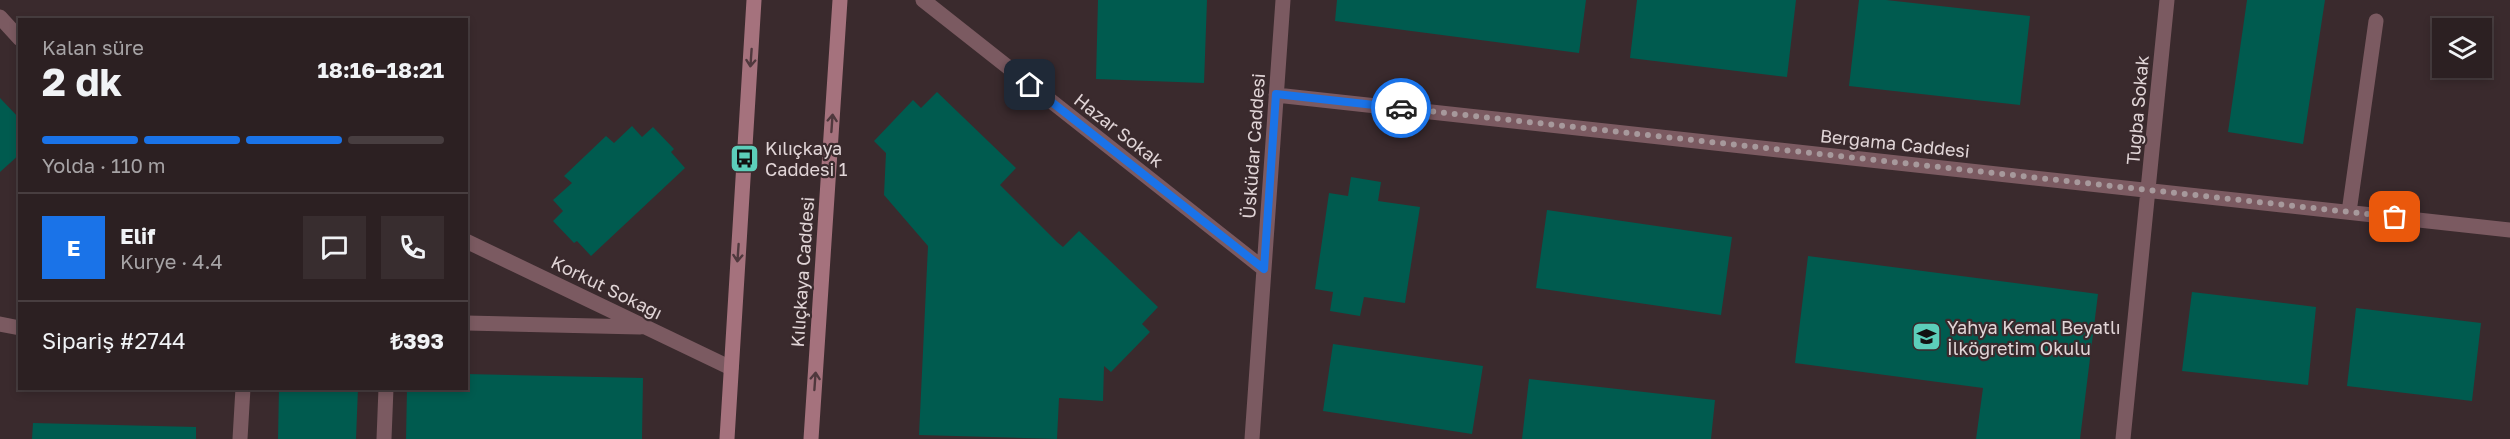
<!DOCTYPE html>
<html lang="tr">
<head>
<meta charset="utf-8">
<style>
  :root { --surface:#2c2022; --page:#382d2f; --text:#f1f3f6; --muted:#a6a3a5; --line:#483e40; --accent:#1a73e8 }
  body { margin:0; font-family:"Golos Text",sans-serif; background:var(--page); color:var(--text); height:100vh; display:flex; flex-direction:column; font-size:22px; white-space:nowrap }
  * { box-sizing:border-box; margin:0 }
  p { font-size:20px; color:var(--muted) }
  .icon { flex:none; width:33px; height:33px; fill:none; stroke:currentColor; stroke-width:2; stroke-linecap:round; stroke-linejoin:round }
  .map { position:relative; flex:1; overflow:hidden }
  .panel { position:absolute; left:18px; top:18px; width:450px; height:372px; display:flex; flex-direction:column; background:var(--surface); border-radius:0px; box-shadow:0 3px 9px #0003,0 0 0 2px var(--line) }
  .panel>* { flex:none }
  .controls { position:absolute; left:2432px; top:18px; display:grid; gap:12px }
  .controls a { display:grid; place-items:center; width:60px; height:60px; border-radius:0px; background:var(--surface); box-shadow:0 3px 9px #0003,0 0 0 2px var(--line); font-size:30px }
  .pin { position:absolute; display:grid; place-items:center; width:51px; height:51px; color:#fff; margin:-26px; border-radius:12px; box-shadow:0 3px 9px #0006 }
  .courier { position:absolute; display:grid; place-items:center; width:60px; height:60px; margin:-30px; border:4px solid #1a73e8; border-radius:50%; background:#fff; color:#222; box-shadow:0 2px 8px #0007 }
  .overview em { font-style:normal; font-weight:700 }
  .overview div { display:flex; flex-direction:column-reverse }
  .overview { display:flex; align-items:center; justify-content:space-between; height:102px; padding:0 24px }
  h1 { font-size:39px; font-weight:700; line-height:45px }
  .bar { display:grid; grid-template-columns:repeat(4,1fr); gap:9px 6px; align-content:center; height:72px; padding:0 24px }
  .bar i { height:8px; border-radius:4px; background:var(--line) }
  .bar .current { background:var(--accent) }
  .bar p { grid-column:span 4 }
  .line { display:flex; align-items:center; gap:15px; padding:0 24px; border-top:2px solid var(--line) }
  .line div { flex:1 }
  .round { display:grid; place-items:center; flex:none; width:63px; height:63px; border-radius:0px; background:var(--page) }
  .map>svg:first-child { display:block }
</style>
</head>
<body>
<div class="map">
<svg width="2510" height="439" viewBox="0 0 2510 439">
  <rect width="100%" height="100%" fill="#3a2a2d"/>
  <!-- building -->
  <path fill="#005b4f" d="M1098,0H1207L1204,83L1096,79Z
    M1337,0H1586L1579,53L1335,21Z
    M1637,0H1796L1787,77L1630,58Z
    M1859,0H1886L2030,16L2020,105L1849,86Z
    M2247,0H2325L2303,144L2228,132Z
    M937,92L1016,168L1000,185L1057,242L1063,247L1079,231L1158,307L1142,324L1150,332L1111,372L1104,366L1103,401L1059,398L1057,439L919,435L928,246L884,195L886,153L874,141L913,100L921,108Z
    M0,98L20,119V154L0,172Z
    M632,126L642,137L653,127L674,149L671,152L685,168L591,256L577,241L574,243L553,221L563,211L553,200L572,183L564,176L606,136L614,143Z
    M1351,177L1381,182L1378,201L1420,207L1405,303L1364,297L1360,316L1330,311L1333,292L1315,289L1329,193L1348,196Z
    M1547,210L1732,237L1721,315L1536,288Z
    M1808,256L2098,294L2080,439H1976L1983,388L1795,363Z
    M2192,292L2316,307L2308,385L2182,371Z
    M2356,308L2481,323L2472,401L2347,386Z
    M1333,344L1483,366L1472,434L1323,411Z
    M466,374L643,378L642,439H406L407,388H466Z
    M1529,379L1715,400L1711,439H1522Z
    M279,388H358L356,439H278Z
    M33,423L196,427V439H32Z"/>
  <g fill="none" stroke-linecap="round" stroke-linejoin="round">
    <!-- street -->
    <path stroke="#7b5a61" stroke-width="15" d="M923,0L1264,269
      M0,17L20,39
      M1276,95L2510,230
      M2349,212L2376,21
      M466,241L731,368
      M466,323L640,327
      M0,324L20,328
      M240,439L243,388
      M384,439L386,388
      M1252,439L1283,0
      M2123,439L2167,0"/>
    <!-- secondary -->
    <path stroke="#a5727d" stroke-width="15" d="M727,439L754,0
      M811,439L840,0"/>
  </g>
  <!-- one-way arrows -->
  <defs><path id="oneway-shaft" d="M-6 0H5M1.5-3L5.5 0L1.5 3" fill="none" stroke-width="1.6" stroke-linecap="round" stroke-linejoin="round" transform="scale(1.5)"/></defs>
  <g stroke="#4f383d">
    <use href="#oneway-shaft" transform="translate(751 58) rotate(94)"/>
    <use href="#oneway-shaft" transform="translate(832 123) rotate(-86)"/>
    <use href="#oneway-shaft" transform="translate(738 253) rotate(94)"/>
    <use href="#oneway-shaft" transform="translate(815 381) rotate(-86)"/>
  </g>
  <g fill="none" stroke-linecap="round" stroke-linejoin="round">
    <!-- done -->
    <path stroke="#a7999c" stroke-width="6" stroke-dasharray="0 10.8" d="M1401,108L2395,217"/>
    <!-- route -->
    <path stroke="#1a73e8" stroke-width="8" d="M1030,85L1264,269L1276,94L1401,108"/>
  </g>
  <!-- icons -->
  <defs>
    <symbol id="bus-square" viewBox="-11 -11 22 22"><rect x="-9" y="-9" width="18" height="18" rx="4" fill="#5cceba" stroke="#3a2a2d"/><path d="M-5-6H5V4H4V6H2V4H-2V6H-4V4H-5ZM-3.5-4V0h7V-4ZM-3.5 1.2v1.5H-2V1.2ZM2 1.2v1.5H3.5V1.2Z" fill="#111"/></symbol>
    <symbol id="school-square" viewBox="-11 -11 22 22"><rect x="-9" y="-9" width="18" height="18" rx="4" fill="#5cceba" stroke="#3a2a2d"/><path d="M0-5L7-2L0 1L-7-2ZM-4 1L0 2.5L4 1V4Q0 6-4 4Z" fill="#111"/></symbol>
  </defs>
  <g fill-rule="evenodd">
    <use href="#bus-square" x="728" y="142" width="33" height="33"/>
    <use href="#school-square" x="1910" y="320" width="33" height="33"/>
  </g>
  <g text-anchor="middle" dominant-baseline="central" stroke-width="4.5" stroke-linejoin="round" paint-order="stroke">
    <!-- street labels -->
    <g font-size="18" fill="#e1d5d7" stroke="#3a2a2d">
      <text transform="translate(2137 110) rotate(-85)">Tuğba Sokak</text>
      <text transform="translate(1119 130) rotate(38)">Hazar Sokak</text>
      <text transform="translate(1895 143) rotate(6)">Bergama Caddesi</text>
      <text transform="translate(1253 146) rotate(-86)">Üsküdar Caddesi</text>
      <text transform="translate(802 272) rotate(-86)">Kılıçkaya Caddesi</text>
      <text transform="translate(607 287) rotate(26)">Korkut Sokağı</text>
    </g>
    <!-- poi labels -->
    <g font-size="18" fill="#e1d5d7" stroke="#3a2a2d" text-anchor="start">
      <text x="765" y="148">Kılıçkaya<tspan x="765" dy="21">Caddesi 1</tspan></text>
      <text x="1947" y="327">Yahya Kemal Beyatlı<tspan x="1947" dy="21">İlköğretim Okulu</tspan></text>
    </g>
  </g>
</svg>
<div class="controls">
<a><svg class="icon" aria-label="layers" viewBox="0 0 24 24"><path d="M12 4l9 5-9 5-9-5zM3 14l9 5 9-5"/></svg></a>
</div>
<div class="pin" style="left:2395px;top:217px;background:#ea580c"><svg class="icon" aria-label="bag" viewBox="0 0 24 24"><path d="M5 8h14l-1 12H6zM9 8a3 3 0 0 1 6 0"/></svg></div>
<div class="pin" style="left:1030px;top:85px;background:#1f2937"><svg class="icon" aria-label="home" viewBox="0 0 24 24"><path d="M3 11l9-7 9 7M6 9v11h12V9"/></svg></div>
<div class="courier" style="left:1401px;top:108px"><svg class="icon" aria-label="car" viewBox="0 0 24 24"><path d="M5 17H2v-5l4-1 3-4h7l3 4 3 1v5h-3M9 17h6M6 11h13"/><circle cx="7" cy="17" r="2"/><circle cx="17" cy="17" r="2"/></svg></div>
<section class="panel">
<div class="overview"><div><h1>2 dk</h1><p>Kalan süre</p></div><em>18:16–18:21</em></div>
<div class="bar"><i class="current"></i><i class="current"></i><i class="current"></i><i></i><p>Yolda · 110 m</p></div>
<div class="line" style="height:108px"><b class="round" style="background:var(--accent);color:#fff">E</b><div><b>Elif</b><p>Kurye · 4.4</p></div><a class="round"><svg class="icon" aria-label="chat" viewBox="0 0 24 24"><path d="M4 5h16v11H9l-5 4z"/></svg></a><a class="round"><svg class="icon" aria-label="phone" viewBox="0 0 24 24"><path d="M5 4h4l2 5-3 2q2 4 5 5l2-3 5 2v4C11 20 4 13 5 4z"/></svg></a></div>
<div class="line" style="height:78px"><div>Sipariş #2744</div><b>₺393</b></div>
</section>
</div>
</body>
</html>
